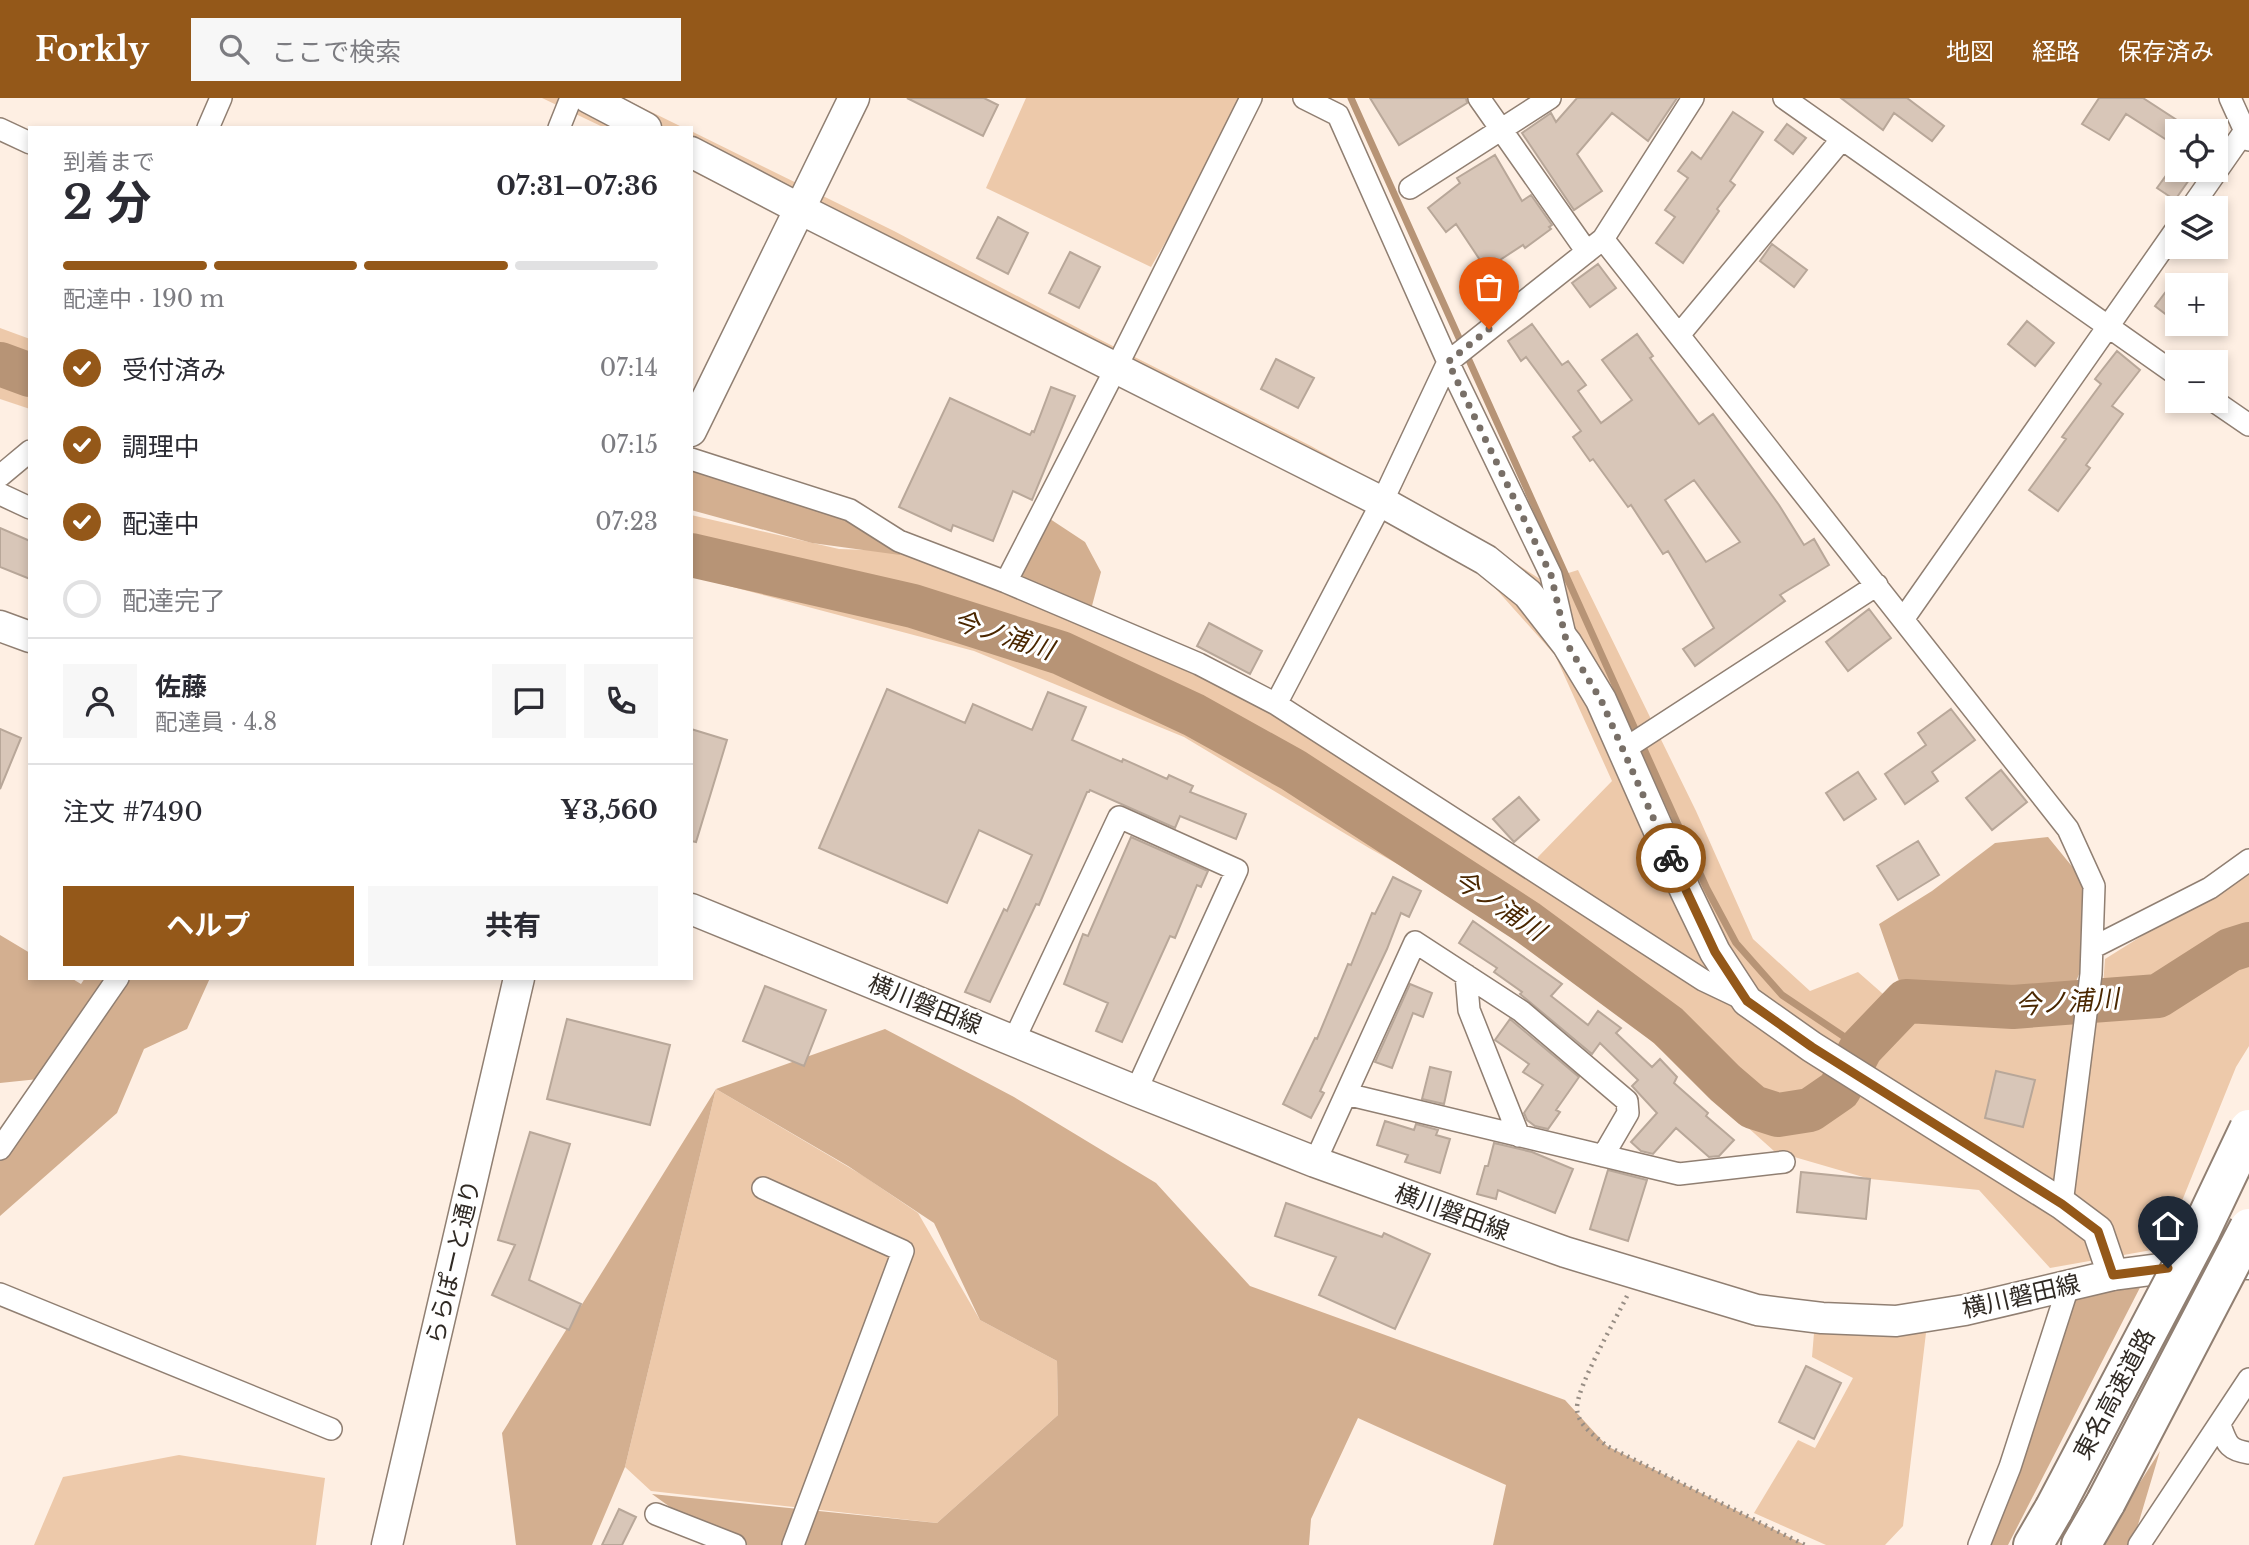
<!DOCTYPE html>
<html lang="ja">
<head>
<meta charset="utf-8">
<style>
  :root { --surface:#fff; --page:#f7f7f7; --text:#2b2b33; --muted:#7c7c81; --line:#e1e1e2; --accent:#945819 }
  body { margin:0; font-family:"Libre Baskerville","Noto Sans JP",serif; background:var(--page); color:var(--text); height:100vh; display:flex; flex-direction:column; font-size:26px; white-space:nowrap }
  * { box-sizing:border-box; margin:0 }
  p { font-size:23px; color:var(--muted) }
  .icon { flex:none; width:38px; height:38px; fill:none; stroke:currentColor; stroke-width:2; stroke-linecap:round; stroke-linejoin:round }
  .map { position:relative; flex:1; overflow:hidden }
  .details { position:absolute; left:28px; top:28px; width:665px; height:854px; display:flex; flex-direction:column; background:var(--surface); border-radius:0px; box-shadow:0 4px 10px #0003 }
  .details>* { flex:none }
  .tools { position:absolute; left:2165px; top:21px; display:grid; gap:14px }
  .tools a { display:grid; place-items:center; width:63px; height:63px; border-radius:0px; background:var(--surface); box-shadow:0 4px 10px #0003; font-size:35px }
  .pin { position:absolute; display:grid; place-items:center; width:60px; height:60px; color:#fff; margin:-72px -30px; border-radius:50% 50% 50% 0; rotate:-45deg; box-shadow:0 0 7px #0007 }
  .pin .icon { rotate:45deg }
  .courier { position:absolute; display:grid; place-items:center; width:70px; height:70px; margin:-35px; border:5px solid #945819; border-radius:50%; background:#fff; color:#222; box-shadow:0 2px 9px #0007 }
  .overview em { font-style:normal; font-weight:700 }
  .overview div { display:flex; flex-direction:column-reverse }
  .overview { display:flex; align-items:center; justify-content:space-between; height:119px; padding:0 35px }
  h1 { font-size:46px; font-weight:700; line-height:52px }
  .bar { display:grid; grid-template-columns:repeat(4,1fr); gap:10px 7px; align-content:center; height:84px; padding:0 35px }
  .bar i { height:9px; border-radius:5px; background:var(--line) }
  .bar .on { background:var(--accent) }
  .bar p { grid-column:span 4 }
  .line { display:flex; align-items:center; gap:18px; padding:0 35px; border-top:2px solid var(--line) }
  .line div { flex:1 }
  .round { display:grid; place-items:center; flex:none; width:74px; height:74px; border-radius:0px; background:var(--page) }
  ol { padding:0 35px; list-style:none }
  li { display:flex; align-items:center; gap:21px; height:77px }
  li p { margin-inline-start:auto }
  li .icon { padding:7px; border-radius:50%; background:var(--accent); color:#fff; stroke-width:4 }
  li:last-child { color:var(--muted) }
  li i { width:38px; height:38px; border:4px solid var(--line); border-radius:50% }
  .cta { display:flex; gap:14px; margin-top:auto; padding:14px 35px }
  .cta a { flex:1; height:80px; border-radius:0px; background:var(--accent); color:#fff; font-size:28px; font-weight:700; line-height:80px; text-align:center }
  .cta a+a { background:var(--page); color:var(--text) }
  header { display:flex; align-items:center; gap:42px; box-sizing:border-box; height:98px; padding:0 35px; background:var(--accent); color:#fff }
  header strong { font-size:33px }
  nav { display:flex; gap:38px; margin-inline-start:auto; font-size:24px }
  .search { width:490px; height:63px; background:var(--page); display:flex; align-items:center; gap:18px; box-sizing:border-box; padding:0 24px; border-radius:0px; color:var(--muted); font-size:26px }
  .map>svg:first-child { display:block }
</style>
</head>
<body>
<header>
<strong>Forkly</strong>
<div class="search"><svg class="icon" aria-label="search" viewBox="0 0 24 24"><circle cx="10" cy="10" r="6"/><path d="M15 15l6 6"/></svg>ここで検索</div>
<nav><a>地図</a><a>経路</a><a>保存済み</a></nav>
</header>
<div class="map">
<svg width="2249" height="1447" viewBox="0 0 2249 1447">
  <rect width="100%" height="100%" fill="#feefe3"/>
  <!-- green -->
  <path fill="#edc9aa" d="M542,0H623L684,30H605Z
    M1026,0H1249L1151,169L986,90Z
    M691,33L894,133L1095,239L1311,348L1483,444L1543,483L1578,472L1696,713L1753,841L1810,893L1858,874L1891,903L2067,905L2102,902L2105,861L2249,771V948L2236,969L2163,1150L2050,1170L1979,1092L1870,1081L1774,1053L1551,853L1369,750L1184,639L974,553L691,478V417L839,451L927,454L1299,621L1533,771L1538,759L1612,683L1555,557L1479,472L1368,409L691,73Z
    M0,230L30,241V311L0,301Z
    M716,991L862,1077L918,1115L980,1222L1057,1263L1058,1317L937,1425L651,1393L625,1369Z
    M1928,1218L1903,1428L1885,1447H1826L1754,1415L1798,1342L1815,1350L1853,1280L1812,1259L1814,1235Z
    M179,1357L325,1380L316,1447H34L63,1379Z"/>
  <!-- forest -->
  <path fill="#d3af90" d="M691,361L850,412L899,443L900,457L812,445L691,412Z
    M1041,415L1085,444L1101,474L1089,519L1006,484Z
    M2048,739L2088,788L2082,869L2067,905L1906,903L1879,826L1932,793L1995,745Z
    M0,837L30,855V880H71L81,886L85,880H210L187,931L144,951L117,1015L0,1118V1051L48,980L0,985Z
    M885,931L1014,999L1156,1085L1250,1188L1565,1302L1607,1348L1805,1447H1493L1506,1387L1358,1320L1311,1421L1309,1447H735L709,1437L652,1396L937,1425L1058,1317L1057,1263L980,1222L934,1125L848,1068L716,991L625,1369L592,1447H516L502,1335L716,991Z
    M2149,1172L2008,1447H1979L2040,1314L2068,1189Z
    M2160,1353L2132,1447H2100Z"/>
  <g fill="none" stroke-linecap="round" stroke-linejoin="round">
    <!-- stream -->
    <path stroke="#b79476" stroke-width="7" d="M1351,0L1707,791L1736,845L1782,897L1861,950"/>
    <!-- river -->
    <path stroke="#b79476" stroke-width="44" d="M0,266L30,277
      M691,457L913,508L1061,555L1194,617L1293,672L1527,824L1668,928L1725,985L1753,1009L1778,1017L1810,1012L1839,992L1861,950L1906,903L2013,909L2158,898L2230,852L2249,846"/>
  </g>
  <!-- building -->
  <path fill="#d8c6b8" stroke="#b8a799" stroke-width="2" fill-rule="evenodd" d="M907,0H984L998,7L983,38Z
    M1370,0H1466L1467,5L1399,47Z
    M1577,0H1677L1648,43L1612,15L1577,56L1602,93L1574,112L1522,35L1551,15L1556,24Z
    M1841,0H1907L1944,28L1932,43L1894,15L1883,32Z
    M2099,0H2143L2186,28L2182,33H2177V41L2173,46L2126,16L2109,42L2082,26Z
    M1733,14L1763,34L1730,83L1735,87L1717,111L1719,113L1683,165L1656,145L1675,119L1665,112L1688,80L1678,73L1692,54L1701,61Z
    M1787,26L1806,40L1793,56L1775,42Z
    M1495,57L1522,103L1531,97L1552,127L1549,129L1551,131L1525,150L1523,147L1486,171L1456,126L1446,134L1428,110L1460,85L1457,80Z
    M2170,72H2196L2175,102L2157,90Z
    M998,119L1028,135L1008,176L977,160Z
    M1772,146L1807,172L1794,189L1760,163Z
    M1070,154L1100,169L1079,210L1049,195Z
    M1598,166L1616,190L1590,209L1572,185Z
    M2177,179V225L2155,208Z
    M2027,223L2054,245L2035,268L2008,246Z
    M1532,226L1562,267L1568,263L1586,287L1578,293L1601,325L1632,302L1602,262L1637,236L1653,258L1650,260L1699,326L1713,316L1779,407L1804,447L1814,441L1829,467L1780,497L1785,503L1695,568L1683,551L1714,530L1668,453L1663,456L1631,407L1628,409L1593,361L1590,363L1573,339L1581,333L1526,259L1521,263L1508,243ZM1694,382L1740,444L1706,464L1665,402Z
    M2117,253L2140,272L2112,308L2123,316L2086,367L2090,370L2058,413L2029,392L2066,341L2062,339L2101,286L2095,281Z
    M1276,261L1314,280L1298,310L1261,291Z
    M1051,289L1075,298L1032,402L1013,393L993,443L953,427L951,433L899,409L950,300L1030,337L1032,333L1034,334Z
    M0,430L30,443V481L0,469Z
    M1869,511L1891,540L1848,573L1826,544Z
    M1209,525L1262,553L1250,576L1197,548Z
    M887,591L965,625L973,606L1032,632L1048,594L1086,609L1072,642L1122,664L1123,661L1167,681L1169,677L1193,688L1190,694L1246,716L1236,741L1180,718L1175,730L1090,692L1089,694H1087L1039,807L1036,806L990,904L965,894L1004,811L1007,813L1032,757L979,732L947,805L819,750Z
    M1951,611L1975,642L1932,674L1938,683L1905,706L1885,676L1926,647L1918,635Z
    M0,631L21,640L0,691Z
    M691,631L727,642L696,744L691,743Z
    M2001,672L2027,704L1992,732L1966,700Z
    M1858,674L1876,701L1844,722L1826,695Z
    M1519,699L1539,722L1514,744L1493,721Z
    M1131,739L1208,773L1201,789L1197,787L1175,840L1170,838L1122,944L1096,933L1108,905L1064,886L1083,836L1088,838Z
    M1918,743L1939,777L1898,802L1877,768Z
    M1393,779L1421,793L1409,819L1401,815L1387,851L1320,993L1324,995L1311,1020L1283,1006L1315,940L1317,941L1348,866L1351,867L1372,815L1375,816Z
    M1473,823L1562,886L1551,898L1588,927L1598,913L1621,930L1616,935L1652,969L1660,961L1677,979L1674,985L1708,1015L1706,1018L1734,1042L1719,1058L1709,1059L1676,1030L1653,1056L1641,1053L1631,1044L1657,1015L1632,988L1638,982L1600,945L1592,956L1520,896L1522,894L1494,874L1497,870L1459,845Z
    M1410,886L1432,895L1423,919L1413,915L1392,970L1375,964Z
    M765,888L826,912L804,968L743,943Z
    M567,921L670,947L650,1027L547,1001Z
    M1510,921L1579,979L1556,1012L1560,1014L1548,1031L1535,1028L1527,1022L1524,1015L1543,987L1523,974L1529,966L1495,942Z
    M1430,969L1451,974L1444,1006L1422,1001Z
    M1996,973L2035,982L2023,1029L1985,1020Z
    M1385,1023L1414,1032L1416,1026L1438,1032L1436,1037L1450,1041L1440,1075L1405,1064L1408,1057L1377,1047Z
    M530,1034L570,1046L529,1182L581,1206L569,1232L492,1197L515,1147L498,1142Z
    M1494,1045L1532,1054L1573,1071L1555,1115L1498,1092L1496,1101L1477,1096L1485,1068H1488Z
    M1608,1072L1647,1082L1628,1143L1590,1131Z
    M1801,1074L1870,1081L1866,1121L1797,1114Z
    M1286,1105L1382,1139L1384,1135L1430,1156L1395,1231L1319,1197L1336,1159L1275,1138Z
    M1806,1268L1841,1285L1814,1341L1779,1324Z
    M619,1411L636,1419L622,1447H602Z"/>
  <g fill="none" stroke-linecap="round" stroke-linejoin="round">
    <defs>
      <path id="street" d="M1304,0L1338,17L1448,264L1551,477L1565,537
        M1479,0L1587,154
        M1784,0L2177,277
        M2230,0L2249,42
        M208,30L221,0
        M559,30L571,0
        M0,31L30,45
        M1410,90L1550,0
        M2191,110L2244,34
        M1603,141L2068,731L2094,788L2091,876L2062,1106
        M1679,237L1842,41
        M2214,303L2249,327
        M691,361L850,412L899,443L1006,484L1199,566L1276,606L1703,882L1745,902
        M0,378L30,353
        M0,396L30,410
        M1006,484L1116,270L1251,0
        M1904,520L2177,130
        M1276,606L1382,404L1448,264L1603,141L1693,0
        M1623,652L1877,487
        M2092,850L2210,790L2249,762
        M1466,877L1469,912L1519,1038
        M1014,942L1119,719L1237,772L1136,993
        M1346,996L1679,1076L1784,1064
        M0,1051L118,880
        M1315,1064L1415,844L1521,913L1627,1003L1628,1015L1603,1058
        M763,1090L903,1153L793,1447
        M0,1196L331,1331
        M2220,1327C2227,1346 2228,1352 2249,1355
        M656,1416L735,1447
        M1979,1447L2010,1369L2068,1189
        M2139,1447L2249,1281"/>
      <path id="secondary" d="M589,0L646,30
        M691,54L800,111L1382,404L1486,462L1528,496L1567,546L1601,602L1686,794L1715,854L1747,903L1812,949L2062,1106L2098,1133L2113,1177
        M691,333L854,0
        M0,528L30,539
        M691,811L1136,993L1315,1064L1565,1154L1757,1212L1822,1220L1896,1223L1965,1212L2113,1177L2205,1165L2249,1166
        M387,1447L519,880"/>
      <path id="highway" d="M2033,1447L2054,1411
        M2081,1447L2106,1404"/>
    </defs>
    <!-- street casing -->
    <use href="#street" stroke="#907f72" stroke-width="24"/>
    <!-- secondary casing -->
    <use href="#secondary" stroke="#907f72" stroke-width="33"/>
    <!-- highway casing -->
    <use href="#highway" stroke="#907f72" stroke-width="42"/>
    <!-- path -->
    <path stroke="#978d84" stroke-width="4.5" stroke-dasharray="2 5" stroke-linecap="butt" d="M1627,1198C1616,1221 1577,1288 1577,1310C1577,1327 1595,1338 1607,1348L1805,1447"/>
    <!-- street -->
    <use href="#street" stroke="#fff" stroke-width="21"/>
    <!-- secondary -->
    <use href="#secondary" stroke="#fff" stroke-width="30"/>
    <!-- highway -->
    <use href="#highway" stroke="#fff" stroke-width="38"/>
    <defs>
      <path id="highway-bridge" d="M2106,1404L2249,1130
        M2054,1411L2200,1134L2249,1031"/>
    </defs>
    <!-- highway-bridge casing -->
    <use href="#highway-bridge" stroke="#907f72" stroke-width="42" stroke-linecap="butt"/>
    <!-- highway-bridge -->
    <use href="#highway-bridge" stroke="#fff" stroke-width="38"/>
  </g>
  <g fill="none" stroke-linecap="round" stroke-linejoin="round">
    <!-- done -->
    <path stroke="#786f67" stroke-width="7" stroke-dasharray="0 12.6" d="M1489,231L1448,264L1551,477L1567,546L1601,602L1671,760"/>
    <!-- route -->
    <path stroke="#945819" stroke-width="9" d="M1671,760L1715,854L1747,903L1812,949L2062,1106L2098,1133L2113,1177L2168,1170"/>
  </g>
  <g text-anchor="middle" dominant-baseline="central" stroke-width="6" stroke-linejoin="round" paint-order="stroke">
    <!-- street labels -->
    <g font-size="24" fill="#302a24" stroke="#fff">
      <text transform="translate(925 906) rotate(22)">横川磐田線</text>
      <text transform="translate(1452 1114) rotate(20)">横川磐田線</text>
      <text transform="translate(453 1164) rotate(-77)">ららぽーと通り</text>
      <text transform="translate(2021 1198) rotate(-13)">横川磐田線</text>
      <text transform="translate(2114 1296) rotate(-62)">東名高速道路</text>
    </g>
    <!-- water labels -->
    <g font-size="26" font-style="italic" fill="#4a2700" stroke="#fff">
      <text transform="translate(1003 537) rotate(18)">今ノ浦川</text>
      <text transform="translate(1499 807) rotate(34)">今ノ浦川</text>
      <text transform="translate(2067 904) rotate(-4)">今ノ浦川</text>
    </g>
  </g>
</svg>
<div class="tools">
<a><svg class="icon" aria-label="locate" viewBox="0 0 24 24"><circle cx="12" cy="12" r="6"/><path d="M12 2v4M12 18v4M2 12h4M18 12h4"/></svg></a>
<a><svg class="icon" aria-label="layers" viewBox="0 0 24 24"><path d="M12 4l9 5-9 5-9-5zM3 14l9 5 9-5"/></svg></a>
<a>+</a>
<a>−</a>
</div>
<div class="pin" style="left:1489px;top:231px;background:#ea580c"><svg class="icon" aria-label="bag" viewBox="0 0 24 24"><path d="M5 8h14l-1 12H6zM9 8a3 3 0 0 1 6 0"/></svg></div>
<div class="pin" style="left:2168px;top:1170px;background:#1f2937"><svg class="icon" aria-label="home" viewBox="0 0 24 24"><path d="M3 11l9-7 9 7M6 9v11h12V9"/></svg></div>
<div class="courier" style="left:1671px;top:760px"><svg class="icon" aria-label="bike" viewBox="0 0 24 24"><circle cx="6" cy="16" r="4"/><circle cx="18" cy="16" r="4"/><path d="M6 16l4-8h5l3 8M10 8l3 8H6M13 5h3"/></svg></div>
<section class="details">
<div class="overview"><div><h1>2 分</h1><p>到着まで</p></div><em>07:31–07:36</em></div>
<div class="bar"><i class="on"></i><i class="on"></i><i class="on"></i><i></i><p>配達中 · 190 m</p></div>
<ol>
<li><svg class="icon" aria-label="check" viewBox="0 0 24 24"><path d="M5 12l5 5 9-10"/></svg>受付済み<p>07:14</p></li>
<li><svg class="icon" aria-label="check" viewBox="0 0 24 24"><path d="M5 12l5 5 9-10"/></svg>調理中<p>07:15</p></li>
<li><svg class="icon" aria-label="check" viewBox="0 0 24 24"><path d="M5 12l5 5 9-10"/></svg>配達中<p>07:23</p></li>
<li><i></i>配達完了</li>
</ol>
<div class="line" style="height:126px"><a class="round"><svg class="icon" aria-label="person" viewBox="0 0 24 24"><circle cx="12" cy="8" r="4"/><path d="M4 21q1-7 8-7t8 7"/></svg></a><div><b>佐藤</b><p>配達員 · 4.8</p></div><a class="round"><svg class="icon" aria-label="chat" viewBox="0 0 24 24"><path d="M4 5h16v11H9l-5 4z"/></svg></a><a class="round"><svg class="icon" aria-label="phone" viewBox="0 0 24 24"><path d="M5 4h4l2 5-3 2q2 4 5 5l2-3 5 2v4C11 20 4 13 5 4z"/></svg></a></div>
<div class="line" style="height:91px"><div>注文 #7490</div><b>¥3,560</b></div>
<div class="cta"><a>ヘルプ</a><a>共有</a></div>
</section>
</div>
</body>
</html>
